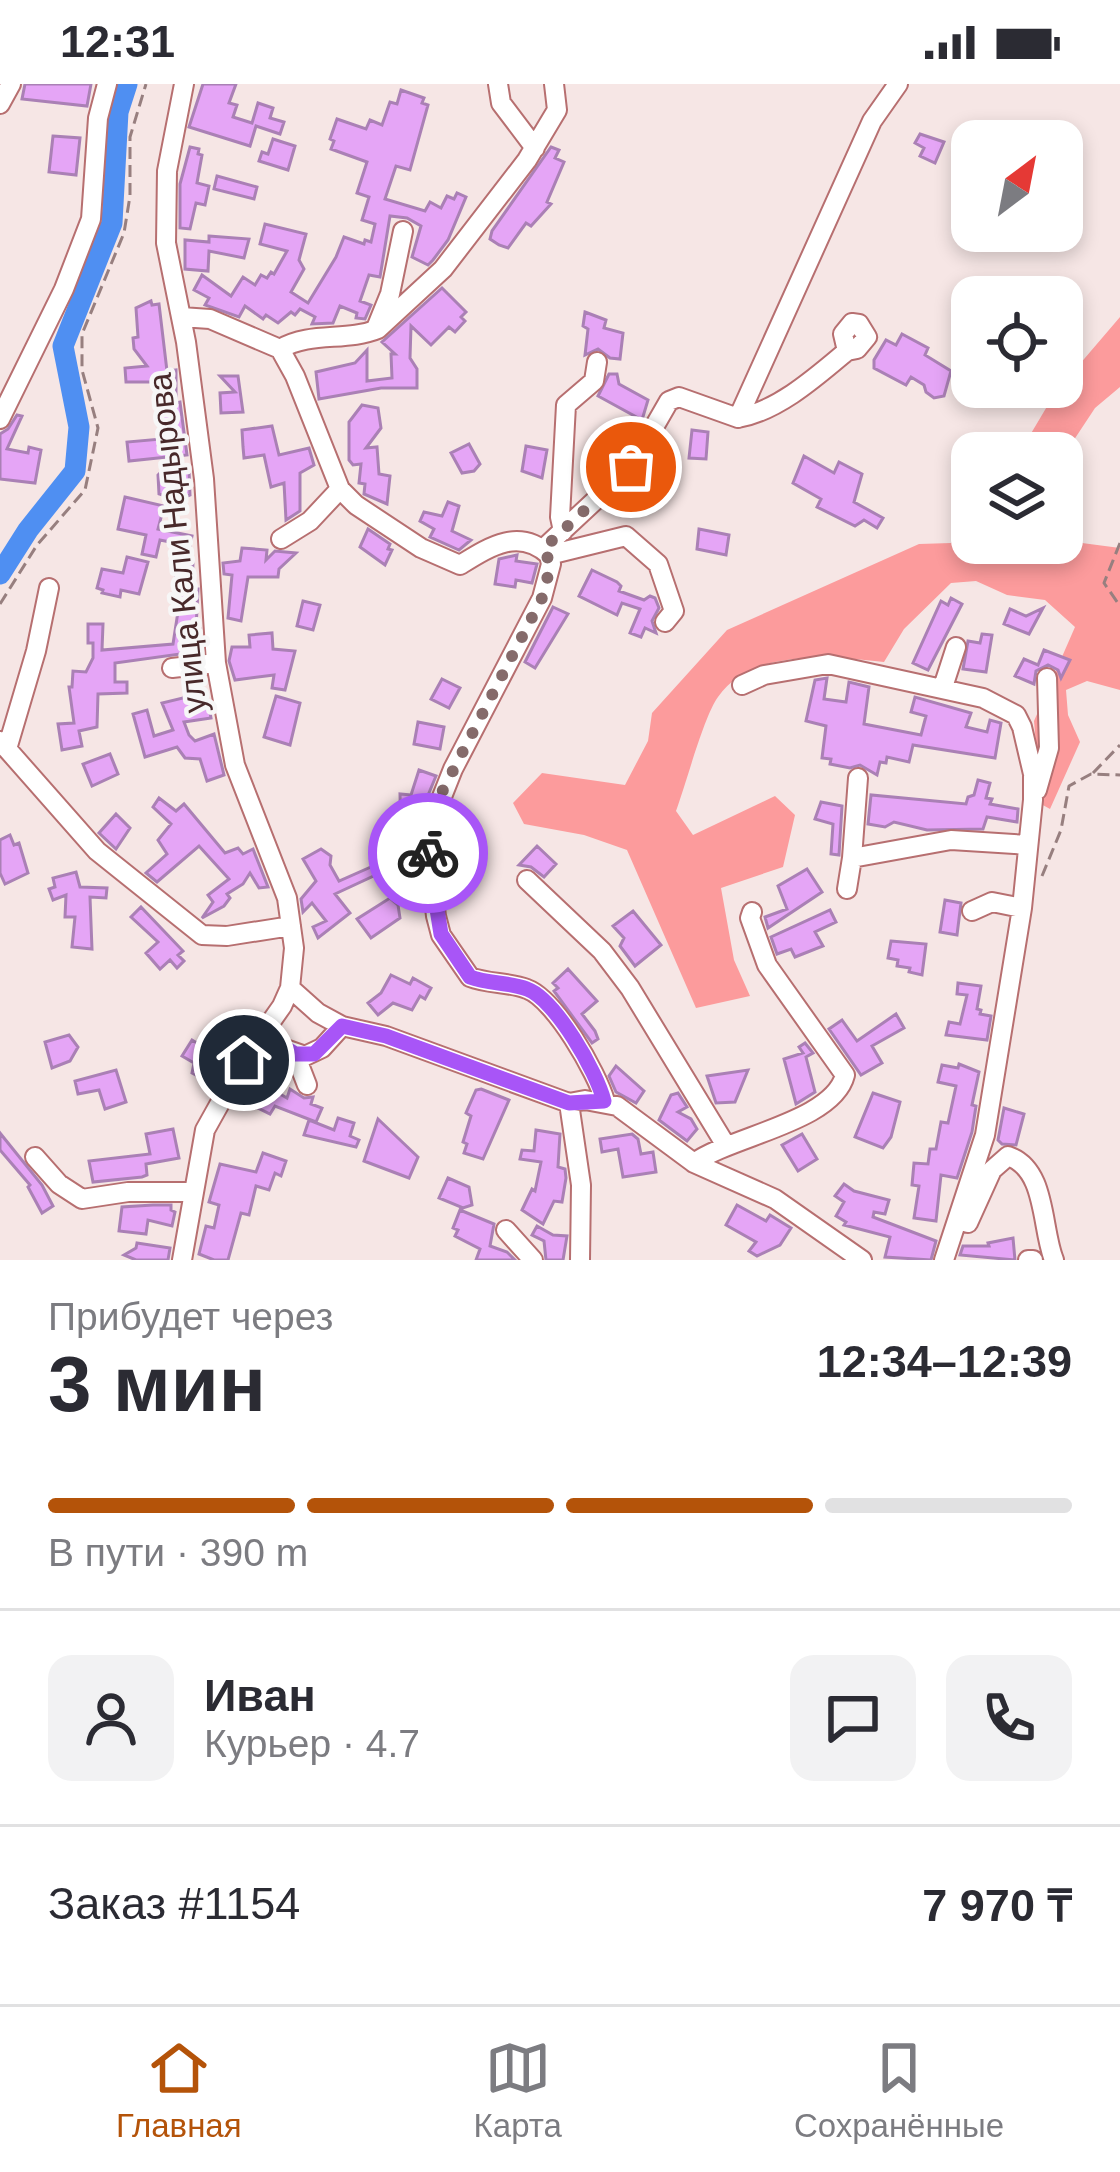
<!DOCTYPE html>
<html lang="ru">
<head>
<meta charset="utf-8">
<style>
  :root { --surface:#fff; --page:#f2f2f3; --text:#2b2b33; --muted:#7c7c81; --line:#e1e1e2; --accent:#b45309 }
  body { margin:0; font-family:Helvetica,sans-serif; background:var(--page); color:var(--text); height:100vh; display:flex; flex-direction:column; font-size:45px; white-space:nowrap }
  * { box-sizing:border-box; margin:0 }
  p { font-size:39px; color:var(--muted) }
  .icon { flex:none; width:66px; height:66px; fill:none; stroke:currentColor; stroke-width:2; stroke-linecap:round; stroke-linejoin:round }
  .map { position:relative; height:1176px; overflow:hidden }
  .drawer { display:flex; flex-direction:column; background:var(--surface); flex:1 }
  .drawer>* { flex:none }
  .needle { width:78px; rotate:32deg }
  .tools { position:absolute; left:951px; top:36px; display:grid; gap:24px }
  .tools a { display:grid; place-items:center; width:132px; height:132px; border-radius:24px; background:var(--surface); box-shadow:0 6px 18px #0003; font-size:60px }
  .pin { position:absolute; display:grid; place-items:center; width:102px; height:102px; color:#fff; margin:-51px; border:6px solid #fff; border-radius:50%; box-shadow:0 3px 12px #0007 }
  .courier { position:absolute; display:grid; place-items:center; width:120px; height:120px; margin:-60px; border:9px solid #a855f7; border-radius:50%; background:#fff; color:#222; box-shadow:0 3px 15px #0007 }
  .headline em { font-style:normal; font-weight:700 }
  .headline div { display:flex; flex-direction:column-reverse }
  .headline { display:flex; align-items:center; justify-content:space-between; height:204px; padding:0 48px }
  h1 { font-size:78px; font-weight:700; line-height:90px }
  .bar { display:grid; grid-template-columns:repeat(4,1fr); gap:18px 12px; align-content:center; height:144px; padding:0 48px }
  .bar i { height:15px; border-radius:9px; background:var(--line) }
  .bar .on { background:var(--accent) }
  .bar p { grid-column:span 4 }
  .line { display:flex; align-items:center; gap:30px; padding:0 48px; border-top:3px solid var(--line) }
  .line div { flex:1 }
  .round { display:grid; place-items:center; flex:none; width:126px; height:126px; border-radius:24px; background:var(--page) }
  .status { display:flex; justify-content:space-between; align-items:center; height:84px; padding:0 60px; background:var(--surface); direction:ltr }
  .status svg { height:33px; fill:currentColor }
  .tab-bar { display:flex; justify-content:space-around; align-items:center; height:168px; border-top:3px solid var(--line); background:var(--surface); font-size:33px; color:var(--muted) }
  .tab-bar a { display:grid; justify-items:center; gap:6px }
  .tab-bar .on { color:var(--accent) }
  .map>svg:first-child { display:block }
</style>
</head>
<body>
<div class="status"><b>12:31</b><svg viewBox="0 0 49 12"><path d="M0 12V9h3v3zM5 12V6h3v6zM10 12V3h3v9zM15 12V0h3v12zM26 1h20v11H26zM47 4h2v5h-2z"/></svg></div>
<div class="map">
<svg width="1120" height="1176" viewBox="0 0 1120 1176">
  <rect width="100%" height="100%" fill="#f6e6e5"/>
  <!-- green -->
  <path fill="#fc9b9c" d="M1120,233V303L1095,324L1062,374V369L1020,368L1055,309Z
    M1062,431L1082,459L1120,464V606L1087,597L1066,606L1068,631L1080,658L1050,725L1041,720L1034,637L1075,543L1045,516L1007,511L976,497L951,499L904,545L884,578C833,572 752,564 718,613C704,632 686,700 676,727L693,751L775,712L795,731L783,783L721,804L734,876L750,912L696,924L627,766L584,751L524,740L513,719L542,689L625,701L648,657L652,629L727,546L919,460L951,459L972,434V459H1062Z"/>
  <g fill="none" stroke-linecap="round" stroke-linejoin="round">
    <!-- river -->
    <path stroke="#4f8ff2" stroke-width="21" d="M0,490L28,446L75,387L79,343L63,262L112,139L118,28L127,0"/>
  </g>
  <!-- building -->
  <path fill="#e5a5f6" stroke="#aa80b5" stroke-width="3" d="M25,0H91L87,22L22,15Z
    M203,0H236L229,19L237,21L233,33L252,39L258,19L273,24L270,34L284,38L280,50L256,42L250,62L189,43Z
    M401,6L424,14L422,19L428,21L410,86L396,82L385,115L425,127L430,118L441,124L447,112L454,115L457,109L466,113L448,156L433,176L428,181L412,173L421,142L407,134L390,132L380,193L369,191L360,217L371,221L365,235L356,234L357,229L340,222L333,239L312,240L315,233L300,225L295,231L291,228L278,239L266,231L263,235L245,222L239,233L205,221L209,214L194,206L202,191L231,212L243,193L255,201L261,191L267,194L271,188L274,190L287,167L260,160L265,140L306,150L299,176L304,185L291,208L308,219L336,173L344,153L364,160L365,156L371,158L375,140L362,136L369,113L357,109L367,78L331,65L334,57L330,55L337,35L366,45L370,36L382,41L390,18L397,20Z
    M920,50L944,58L935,79L920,72L924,64L915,59Z
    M53,52L80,54L76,91L49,88Z
    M273,55L295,62L288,86L259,77L262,68L268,70Z
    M190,63L199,65L198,70L202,71L197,99L209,102L205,121L196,119L190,145L180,144V100Z
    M551,63L559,66L555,74L564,78L547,118L551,120L531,142L526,139L508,164L499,161L490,155L492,147Z
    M217,92L257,103L254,115L214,105Z
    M209,152L249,155L244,174L209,167L208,187L185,185V156L209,158Z
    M442,204L466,228L461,233L465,237L455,248L449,243L431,261L411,242L410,274L417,285V304H381L319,315L316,288L355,279L367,266V297L392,294L391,270H395L382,258Z
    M151,217L152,221L159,220L167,287L176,286V319L180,318L187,371L129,377L127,358L162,355L161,324L165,323L161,298H126L125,284L147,282L134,265L133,254L138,253L136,224Z
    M585,228L606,236L604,244L623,249L620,275L610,274L598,265L585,271L588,245L583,242Z
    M902,250L928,264L925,271L951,287L944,312L934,314L926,308L924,301L911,293L906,301L874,284V276L886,256L896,261Z
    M609,290H617L619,300L648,316L642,336L598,312Z
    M220,292H238L243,328L221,329L220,309L235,308Z
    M362,321L378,324L381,344L366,364L377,363L379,390L390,392L387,420L364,410L365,400L359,399L361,380L353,381L349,376V338Z
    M17,331L22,332L7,365L28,369L29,363L41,366L35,399L0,395V350L8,345Z
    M272,342L279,371L309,364L314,381L300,389V427L286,436L284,399L271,403L264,371L244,374L243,363L242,346Z
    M692,346L708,348L706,375L689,374Z
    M469,360L480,380L474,387L462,389L451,369Z
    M526,362L547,366L542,394L522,387Z
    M804,372L834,389L839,378L862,390L854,418L883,434L877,444L864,436L855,442L817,423L821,415L793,399Z
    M173,376L189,386L190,411L178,416L159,410L158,391Z
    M125,413L164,422L158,445L192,452L190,462L160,456L156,473L142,470L146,451L118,445Z
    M448,418L459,422L452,447L471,456L459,466L430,453L434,445L420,437L424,428L442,432Z
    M368,445L390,460L388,465L392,466L385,481L360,463Z
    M699,445L729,451L726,471L697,465Z
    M242,464L267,466L266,476L275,467L296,469L279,485L278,493H248L241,537L228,534L232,491L224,490L223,479L240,477Z
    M517,471L516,477L537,480L532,499L516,496L515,503L495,500L499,475Z
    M127,473L148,478L139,510L121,506L120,513L102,509L103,506L97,504L102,485L123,489Z
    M176,477L193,478L192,505H198L196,545H200L202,567L115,579V598H127V609L98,610L97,643L79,647L82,662L62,666L58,640L74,639L69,603H72L73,587L86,588L93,574V559H88V540H103L102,566L173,560L179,521H175Z
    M592,486L617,498L621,502L619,507L644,516L650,512L655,514L659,524L652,537L656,549L645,544L641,553L630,549L640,525L622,519L617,531L579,512Z
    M951,514L962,520L928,586L913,579L941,517L948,521Z
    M303,517L320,521L313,546L297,542Z
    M553,523L568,530L535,584L525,578Z
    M1043,524L1029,550L1004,540L1010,525L1026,532Z
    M272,549L273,565L295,567L285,606L272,604L274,591L235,596L229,577L232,563H250L249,551Z
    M982,550L992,551L986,588L963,585L968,557L980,559Z
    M1044,566L1070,576L1061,594L1058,586L1048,581L1036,587L1034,600L1015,592L1024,575L1038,581Z
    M827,594L824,615L846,618L849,598L869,603L864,640L921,651L926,632L911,628L915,613L971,629L966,643L987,648L990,636L1001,639L995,674L913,661L909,678L887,673L886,679L880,678L877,691L860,681L850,684L830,680L831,675L822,674L826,642L806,637L815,596Z
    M442,595L460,604L449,624L431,615Z
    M195,611L197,625L209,623L211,634L184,638L189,651L195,657L214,650L224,691L207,697L200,675L185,674L177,663L145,673L133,630L147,626L154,652L173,646L162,619Z
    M276,612L300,619L290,661L264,653Z
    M418,638L444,643L440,665L414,660Z
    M110,670L118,690L92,702L83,680Z
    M419,686L436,692L426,716L417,714L415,756H401L400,710L411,711Z
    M978,696L990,699L986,714L992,715L990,720L1018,725L1017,738L987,733L983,745L927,746L894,738L885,743L868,740L871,711L966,720L968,713L974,711Z
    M159,714L176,727L184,720L225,769L238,764L243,770L253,765L268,803L259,804L250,789L243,800L227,810L230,814L224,822L202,834L213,818L208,811L229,795L199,762L157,798L146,789L167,770L158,756L171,740L153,723Z
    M821,718L842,722L839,771L831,770L833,740L815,735Z
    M116,730L130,744L116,765L99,749Z
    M10,751L14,761L19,759L28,789L5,800L0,789V756Z
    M537,762L556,780L544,793L531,783L519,781Z
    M321,765L331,772L330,781L339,797L373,782L394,766L404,783L381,796L378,790L335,810L350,829L318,854L313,843L326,837L312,819L303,828L301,815L316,797L303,775Z
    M807,785L822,808L768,844L765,833L787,825L778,802Z
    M76,788L80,803L107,804L106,814L90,813L92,865L72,863L75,833H65L66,811L53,816L49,805L55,803L53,794Z
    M390,814L398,821L400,834L371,854L357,835Z
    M945,816L961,819L957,851L940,848Z
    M141,823L183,867L178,871L184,877L177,884L170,876L160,885L146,869L158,858L131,833Z
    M830,826L836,838L815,848L823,862L795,873L791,865L777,870L771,853Z
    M633,827L661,861L635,882L620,862L624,854L613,842Z
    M891,857L926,860L922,891L909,888L910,884L897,882L898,876L888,874Z
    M568,885L597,917L582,930L595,947L598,955L592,959L554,907L558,904L553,899Z
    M391,891L410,900L413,894L431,904L425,915L420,912L412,926L393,919L378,931L368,919L381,909Z
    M958,899L981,902L977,925L981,926L980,930L991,932L987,956L946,951L949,938L960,940L967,911L957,910Z
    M896,930L904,944L872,962L882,979L861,991L829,945L842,936L857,957Z
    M256,936L213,1000L192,989L194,979L182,972L192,956L220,973L233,952Z
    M69,951L78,963L70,977L52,984L45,958Z
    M805,959L813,969L806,973L815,1008L796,1020L784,975L803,969L799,963Z
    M959,980L979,988L972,1021L976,1022L972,1048L957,1094L941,1091L936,1137L914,1134L919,1102L912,1101L914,1079L928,1080L930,1065H936L941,1038L948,1039L956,1002L938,998L942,981L958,984Z
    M616,982L644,1007L636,1019L616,1008L609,992Z
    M116,986L126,1018L105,1025L99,1006L78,1010L75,997Z
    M748,986L735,1018L716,1019L707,992Z
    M268,1003L287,1014L290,1005L304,1014L313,1013L311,1020L322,1024L316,1038L275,1022L270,1030L256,1023Z
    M481,1005L509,1016L483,1075L464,1069L467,1060L463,1058L471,1032L466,1029L476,1006Z
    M678,1009L687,1023L678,1028L691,1035L697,1045L687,1057L659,1036L671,1011Z
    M873,1009L900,1018L891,1053L883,1064L855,1053Z
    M1004,1024L1024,1030L1016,1061L1002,1060L998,1056Z
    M338,1034L354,1039L350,1052L359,1056L356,1063L304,1051L309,1036L334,1046Z
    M378,1035L418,1073L409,1094L364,1077Z
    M173,1045L179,1074L146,1080L147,1091L142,1093L93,1098L89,1077L150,1070L146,1050Z
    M536,1046L560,1050L558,1083L565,1085L566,1094L562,1118L554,1117L543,1140L522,1126L532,1105L535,1107L541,1078L520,1075L522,1066L534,1067Z
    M0,1049L42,1101L53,1122L42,1129L28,1103L30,1101L0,1066Z
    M632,1050L638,1055L641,1070L653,1068L656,1088L623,1093L618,1065L602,1068L600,1055Z
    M802,1050L817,1075L798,1087L782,1061Z
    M263,1069L286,1077L281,1092L275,1089L269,1106L256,1102L249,1131L241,1129L228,1176H214L199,1170L206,1142L214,1144L219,1121L209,1118L220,1080L256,1088Z
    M448,1094L469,1103L472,1121L463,1124L439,1114Z
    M844,1100L854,1107L889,1116L885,1130L874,1128L873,1133L936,1157L931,1176L885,1173L890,1153L844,1141L846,1138L836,1132L844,1118L835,1112Z
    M153,1121H171V1126L175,1128L172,1142L148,1136L146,1150L119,1147L122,1123Z
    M737,1121L766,1137L770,1131L791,1144L780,1161L757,1172L749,1167L756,1158L726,1141Z
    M460,1126L494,1140L490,1162L507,1168L515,1176H476L480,1165L455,1152L458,1146L453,1144Z
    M537,1142L553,1151L567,1152L563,1176H546L544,1157L532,1151Z
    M1013,1154L1015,1176L960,1171L963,1162H989L988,1159Z
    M137,1159L170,1164L168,1176H136L124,1171L136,1164Z"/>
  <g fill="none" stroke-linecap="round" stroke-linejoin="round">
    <defs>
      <path id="minor" d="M498,0L501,19L535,64
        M0,20L11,0
        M181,233L210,235L280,265C311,247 346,258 378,245L443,185L527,76L557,26L554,0
        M377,242L390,210L403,147
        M280,265L295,292L340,405L356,421L421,464L460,481C489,463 519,443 549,471L551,480L542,514L453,685L430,743L428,765L436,832L441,851L470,893C488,900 509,898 527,905C555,915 597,989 605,1017
        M738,334L872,37L898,0
        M738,334C778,327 816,293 847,267L857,265L867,253L859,240L852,239L843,250L847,267
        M0,335L64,205L91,135L98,34L107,0
        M563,447L560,433L566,321L594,297L597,278
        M281,455L310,437L340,405
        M543,465L631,383L669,317L679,313L738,334
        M549,471L626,452L658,480L674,527L665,538
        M172,584L216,579
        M742,601L764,591L828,580L983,614L1016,631L1022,643L1033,690V716L1022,824L985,1051L944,1176
        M943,603L956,563
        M0,657L97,767L202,851L227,852L291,842
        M7,665L36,567L49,504
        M858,694L852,774L951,756L1028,761
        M1037,706L1049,664L1047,594
        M527,796L602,867L630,904L725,1060
        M847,805L852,774
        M972,827L992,818L1022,824
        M290,904L318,929L342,942L386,952L569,1019L585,1016L617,1022L694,1079L775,1115L862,1176
        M264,951L285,965L305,972L322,964L342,942
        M295,970L307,1001
        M569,1019L581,1101L580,1176
        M35,1073L59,1100L82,1115L128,1108H193
        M694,1079C731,1052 833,1038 845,991L767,881L750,834L752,828
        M968,1139L992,1086L1008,1072C1047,1085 1041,1144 1054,1176
        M506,1146L533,1176
        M182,1176L205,1046L244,976L282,922L290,904L294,864L287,814L235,681L216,579L204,395L186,258L166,159L167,87L184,0
        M1028,1176H1033"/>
    </defs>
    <!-- minor casing -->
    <use href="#minor" stroke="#b76f70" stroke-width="22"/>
    <!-- path -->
    <path stroke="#977f7f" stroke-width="3" stroke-dasharray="12 6" stroke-linecap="butt" d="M1120,459L1104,499L1120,522
      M0,520L37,461L85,406L98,344L82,286V250L124,149L130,112V53L146,0
      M1093,689L1120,661
      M1042,792L1061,746L1069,702L1091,690L1120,691"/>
    <!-- minor -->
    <use href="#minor" stroke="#fff" stroke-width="18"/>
  </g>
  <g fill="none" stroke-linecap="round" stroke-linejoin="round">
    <!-- done -->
    <path stroke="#856b6b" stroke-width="12" stroke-dasharray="0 21.6" d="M428,769L430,743L441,710L542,514L551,480L543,465L631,383"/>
    <!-- route -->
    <path stroke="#a855f7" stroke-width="15" d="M244,976L264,951L295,970H314L342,942L386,952L569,1019L604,1017C597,988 555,915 527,905C509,898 488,900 470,893L441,850L428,769"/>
  </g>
  <g text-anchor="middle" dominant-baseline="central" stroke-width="9" stroke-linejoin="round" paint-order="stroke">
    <!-- street labels -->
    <g font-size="33" fill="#48292a" stroke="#f7f7f7">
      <text transform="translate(177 459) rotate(-96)">улица Кали Надырова</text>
    </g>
  </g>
</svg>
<div class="tools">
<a><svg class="needle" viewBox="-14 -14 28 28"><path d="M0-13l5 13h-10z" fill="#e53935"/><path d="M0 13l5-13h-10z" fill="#7c7c81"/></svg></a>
<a><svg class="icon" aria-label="locate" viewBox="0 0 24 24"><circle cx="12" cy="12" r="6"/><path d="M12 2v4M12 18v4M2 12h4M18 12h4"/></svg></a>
<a><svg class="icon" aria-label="layers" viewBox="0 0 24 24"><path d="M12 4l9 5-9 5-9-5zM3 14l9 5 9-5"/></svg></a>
</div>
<div class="pin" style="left:631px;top:383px;background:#ea580c"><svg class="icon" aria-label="bag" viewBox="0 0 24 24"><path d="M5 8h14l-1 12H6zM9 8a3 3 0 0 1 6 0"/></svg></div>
<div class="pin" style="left:244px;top:976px;background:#1f2937"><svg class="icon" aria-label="home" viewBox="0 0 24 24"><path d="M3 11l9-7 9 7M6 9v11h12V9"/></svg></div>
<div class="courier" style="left:428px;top:769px"><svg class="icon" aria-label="bike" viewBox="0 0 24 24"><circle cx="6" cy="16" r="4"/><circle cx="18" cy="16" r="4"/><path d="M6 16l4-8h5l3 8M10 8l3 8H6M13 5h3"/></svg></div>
</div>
<section class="drawer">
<div class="headline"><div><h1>3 мин</h1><p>Прибудет через</p></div><em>12:34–12:39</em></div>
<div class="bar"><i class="on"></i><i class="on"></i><i class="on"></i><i></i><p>В пути · 390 m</p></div>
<div class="line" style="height:216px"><a class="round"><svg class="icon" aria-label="person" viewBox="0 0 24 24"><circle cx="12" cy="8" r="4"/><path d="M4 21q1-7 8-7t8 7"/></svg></a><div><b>Иван</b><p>Курьер · 4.7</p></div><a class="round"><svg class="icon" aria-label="chat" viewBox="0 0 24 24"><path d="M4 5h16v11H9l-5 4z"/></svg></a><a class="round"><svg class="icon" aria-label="phone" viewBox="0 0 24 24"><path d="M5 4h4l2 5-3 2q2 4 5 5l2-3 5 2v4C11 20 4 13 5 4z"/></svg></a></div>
<div class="line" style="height:156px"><div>Заказ #1154</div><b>7 970 ₸</b></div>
</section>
<nav class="tab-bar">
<a class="on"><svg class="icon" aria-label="home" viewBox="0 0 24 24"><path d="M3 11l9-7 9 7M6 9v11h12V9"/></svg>Главная</a>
<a><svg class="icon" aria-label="map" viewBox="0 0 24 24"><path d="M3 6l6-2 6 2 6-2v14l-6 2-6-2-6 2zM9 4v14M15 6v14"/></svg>Карта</a>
<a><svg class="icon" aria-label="saved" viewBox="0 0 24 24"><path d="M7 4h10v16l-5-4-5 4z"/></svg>Сохранённые</a>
</nav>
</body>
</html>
